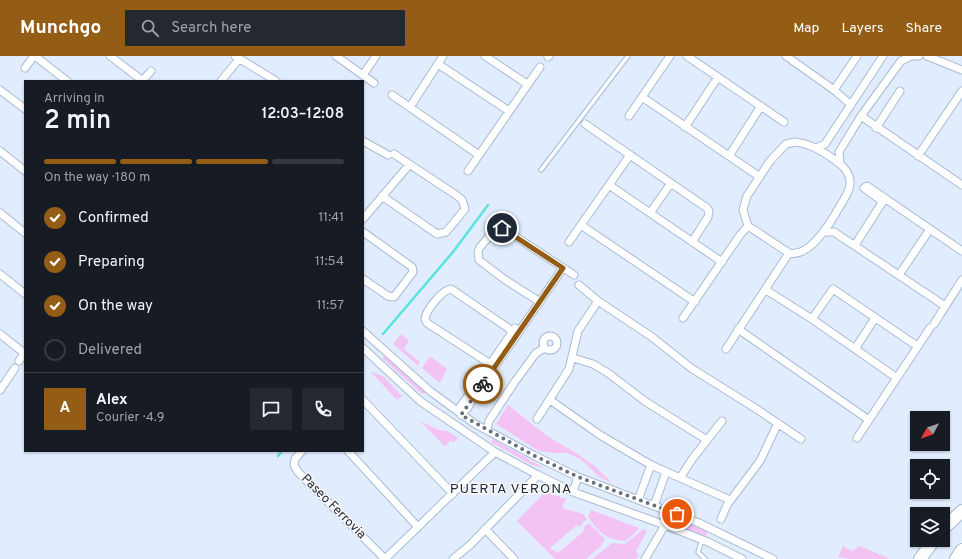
<!DOCTYPE html>
<html lang="en">
<head>
<meta charset="utf-8">
<style>
  :root { --surface:#171b24; --page:#242831; --text:#f1f3f6; --muted:#9ea1a6; --line:#363941; --accent:#945d16 }
  body { margin:0; font-family:Overpass,sans-serif; background:var(--page); color:var(--text); height:100vh; display:flex; flex-direction:column; font-size:15px; white-space:nowrap }
  * { box-sizing:border-box; margin:0 }
  p { font-size:13px; color:var(--muted) }
  .icon { flex:none; width:22px; height:22px; fill:none; stroke:currentColor; stroke-width:2; stroke-linecap:round; stroke-linejoin:round }
  .map { position:relative; flex:1; overflow:hidden }
  .panel { position:absolute; left:24px; top:24px; width:340px; height:372px; display:flex; flex-direction:column; background:var(--surface); border-radius:0px; box-shadow:0 1px 3px #0004 }
  .panel>* { flex:none }
  .needle { width:26px; rotate:230deg }
  .fabs { position:absolute; left:910px; top:355px; display:grid; gap:8px }
  .fabs a { display:grid; place-items:center; width:40px; height:40px; border-radius:0px; background:var(--surface); box-shadow:0 1px 3px #0004; font-size:20px }
  .pin { position:absolute; display:grid; place-items:center; width:34px; height:34px; color:#fff; margin:-17px; border:2px solid #fff; border-radius:50%; box-shadow:0 1px 4px #0007 }
  .courier { position:absolute; display:grid; place-items:center; width:40px; height:40px; margin:-20px; border:3px solid #945d16; border-radius:50%; background:#fff; color:#222; box-shadow:0 1px 5px #0007 }
  .overview em { font-style:normal; font-weight:600 }
  .overview div { display:flex; flex-direction:column-reverse }
  .overview { display:flex; align-items:center; justify-content:space-between; height:68px; padding:0 20px }
  h1 { font-size:26px; font-weight:600; line-height:30px }
  .bar { display:grid; grid-template-columns:repeat(4,1fr); gap:6px 4px; align-content:center; height:48px; padding:0 20px }
  .bar i { height:5px; border-radius:3px; background:var(--line) }
  .bar .on { background:var(--accent) }
  .bar p { grid-column:span 4 }
  .line { display:flex; align-items:center; gap:10px; padding:0 20px; border-top:1px solid var(--line) }
  .line div { flex:1 }
  .round { display:grid; place-items:center; flex:none; width:42px; height:42px; border-radius:0px; background:var(--page) }
  ol { padding:0 20px; list-style:none }
  li { display:flex; align-items:center; gap:12px; height:44px }
  li p { margin-inline-start:auto }
  li .icon { padding:4px; border-radius:50%; background:var(--accent); color:#fff; stroke-width:4 }
  li:last-child { color:var(--muted) }
  li i { width:22px; height:22px; border:2px solid var(--line); border-radius:50% }
  header { display:flex; align-items:center; gap:24px; box-sizing:border-box; height:56px; padding:0 20px; background:var(--accent); color:#fff }
  header strong { font-size:19px }
  nav { display:flex; gap:22px; margin-inline-start:auto; font-size:14px }
  .search { width:280px; height:36px; background:var(--page); display:flex; align-items:center; gap:10px; box-sizing:border-box; padding:0 14px; border-radius:0px; color:var(--muted); font-size:15px }
  .map>svg:first-child { display:block }
</style>
</head>
<body>
<header>
<strong>Munchgo</strong>
<div class="search"><svg class="icon" aria-label="search" viewBox="0 0 24 24"><circle cx="10" cy="10" r="6"/><path d="M15 15l6 6"/></svg>Search here</div>
<nav><a>Map</a><a>Layers</a><a>Share</a></nav>
</header>
<div class="map">
<svg width="962" height="503" viewBox="0 0 962 503">
  <rect width="100%" height="100%" fill="#e1edfe"/>
  <!-- green -->
  <path fill="#f3c3f4" d="M401,278L409,285L404,293L420,306L418,310L393,288Z
    M385,299L427,337L422,338L382,302Z
    M430,300L447,313L440,327L422,312Z
    M371,316L383,320L402,340L397,344Z
    M508,349L547,380L576,397L596,411L612,427L599,421L582,404L567,397H555L539,395L496,368Z
    M420,365L439,374L447,375L458,382L454,386L450,385L445,391Z
    M493,383L544,412L532,409L491,386Z
    M545,436L566,443L562,452L583,458L587,463L579,471L573,465L577,469L550,492L558,497L585,474L583,472L589,467L605,483L600,491L586,503H555L517,465Z
    M591,454L639,472L633,479L625,485C605,483 600,477 588,461Z
    M667,461L708,475L706,480L666,465Z
    M644,473L647,475L636,495L639,499L636,503H592L612,487L625,488Z
    M843,490L852,495L860,490L890,503H851L838,501Z"/>
  <g fill="none" stroke-linecap="round" stroke-linejoin="round">
    <!-- stream -->
    <path stroke="#58e5df" stroke-width="2.5" d="M383,278L453,196L488,149
      M278,400L282,395"/>
    <defs>
      <path id="service" d="M541,114L628,0
        M702,484L698,496L705,503"/>
      <path id="minor" d="M35,0L67,25
        M110,0L143,25
        M235,0L276,25
        M336,0L374,27
        M485,0L527,28
        M687,0L784,66
        M786,0L834,34L851,49
        M927,0L962,14
        M548,1L549,0
        M438,8L509,55
        M25,12L34,0
        M363,19L376,0
        M142,25L151,15
        M221,25L239,3
        M0,34L25,53
        M834,34L857,0
        M392,39L479,99
        M642,41L760,121
        M410,51L443,0
        M629,60L670,0
        M861,60L962,129
        M585,68L707,152L709,155L708,161L692,186
        M685,71L718,21
        M876,72L900,35
        M363,85L388,99
        M795,86C808,87 818,93 829,100C838,106 849,113 850,125C851,134 844,143 840,150C831,166 810,202 789,197L748,170L743,154L747,140L770,105L786,88Z
        M816,92L825,88L883,0
        M0,95L25,115
        M729,100L761,50
        M918,100L962,35
        M840,107L839,96L861,60L901,5L911,0H919
        M468,115L540,11
        M609,129L722,206
        M382,140L437,178L446,176L465,153L462,144L456,139L394,98
        M883,146L864,132L867,130L962,195
        M0,157L25,177
        M650,157L671,127
        M363,163L409,109
        M581,169L695,246
        M363,176L412,211L413,216L394,241L388,240L363,223
        M824,176H834L945,250
        M569,186L630,99
        M855,189L885,142
        M0,218L25,238
        M899,219L930,173
        M579,229L598,245L652,281L691,312L755,352L801,383
        M766,234L812,263L897,322
        M540,246L504,223L479,204L478,196L480,191L495,174L499,172L504,173L574,219
        M683,262L740,179L748,170
        M812,263L833,233L917,290
        M934,268L962,224
        M738,273L869,364
        M363,275L430,335L475,368L533,399L578,421L699,467L773,503
        M0,278L24,297
        M543 287a7 7 0 1 1 14 0a7 7 0 1 1-14 0Z
        M363,292L420,345L495,396L538,419L573,436L665,469L708,486L742,503
        M726,293L789,197
        M855,293L875,262
        M573,302L593,308L608,317L646,346L707,384
        M19,305L25,296
        M495,311L427,267L425,263C426,254 442,234 451,233L517,278
        M480,323L515,272
        M0,334L15,312
        M363,344L453,438
        M550,344L600,379L651,409L730,444
        M457,355L471,336
        M461,359L469,350L471,345L563,212
        M537,363L569,313L578,275L598,245
        M487,374L489,365L514,327L536,297L545,292
        M857,382L930,272
        M302,395L295,403L294,409L298,416L385,503
        M348,395L418,471
        M680,422L693,402L722,365
        M573,436L578,421
        M638,444L651,409
        M654,450L666,416
        M721,463L727,449L760,405L778,367
        M485,473L514,503
        M385,503L495,396
        M453,503L470,489L538,419
        M645,503L665,469"/>
      <path id="trunk" d="M943,473L962,455
        M920,503L934,484
        M956,503L962,494"/>
    </defs>
    <!-- service casing -->
    <use href="#service" stroke="#a7bad5" stroke-width="5.5"/>
    <!-- minor casing -->
    <use href="#minor" stroke="#a7bad5" stroke-width="9"/>
    <!-- trunk casing -->
    <use href="#trunk" stroke="#a7bad5" stroke-width="14"/>
    <!-- service -->
    <use href="#service" stroke="#fff" stroke-width="3.5"/>
    <!-- minor -->
    <use href="#minor" stroke="#fff" stroke-width="7"/>
    <!-- trunk -->
    <use href="#trunk" stroke="#fff" stroke-width="12"/>
  </g>
  <g fill="none" stroke-linecap="round" stroke-linejoin="round">
    <!-- done -->
    <path stroke="#68717e" stroke-width="4" stroke-dasharray="0 7.2" d="M483,328L461,359L533,399L578,421L677,458"/>
    <!-- route -->
    <path stroke="#945d16" stroke-width="5" d="M483,328L563,212L502,172"/>
  </g>
  <g text-anchor="middle" dominant-baseline="central" stroke-width="3" stroke-linejoin="round" paint-order="stroke">
    <!-- street labels -->
    <g font-size="13" fill="#272e39" stroke="#f9f9f9">
      <text transform="translate(333 451) rotate(45)">Paseo Ferrovia</text>
    </g>
    <!-- neighbourhood labels -->
    <g font-size="14" letter-spacing="1" fill="#272e39" stroke="#f9f9f9">
      <text x="511" y="433">PUERTA VERONA</text>
    </g>
  </g>
</svg>
<div class="fabs">
<a><svg class="needle" viewBox="-14 -14 28 28"><path d="M0-13l5 13h-10z" fill="#e53935"/><path d="M0 13l5-13h-10z" fill="#9ea1a6"/></svg></a>
<a><svg class="icon" aria-label="locate" viewBox="0 0 24 24"><circle cx="12" cy="12" r="6"/><path d="M12 2v4M12 18v4M2 12h4M18 12h4"/></svg></a>
<a><svg class="icon" aria-label="layers" viewBox="0 0 24 24"><path d="M12 4l9 5-9 5-9-5zM3 14l9 5 9-5"/></svg></a>
</div>
<div class="pin" style="left:677px;top:458px;background:#ea580c"><svg class="icon" aria-label="bag" viewBox="0 0 24 24"><path d="M5 8h14l-1 12H6zM9 8a3 3 0 0 1 6 0"/></svg></div>
<div class="pin" style="left:502px;top:172px;background:#1f2937"><svg class="icon" aria-label="home" viewBox="0 0 24 24"><path d="M3 11l9-7 9 7M6 9v11h12V9"/></svg></div>
<div class="courier" style="left:483px;top:328px"><svg class="icon" aria-label="bike" viewBox="0 0 24 24"><circle cx="6" cy="16" r="4"/><circle cx="18" cy="16" r="4"/><path d="M6 16l4-8h5l3 8M10 8l3 8H6M13 5h3"/></svg></div>
<section class="panel">
<div class="overview"><div><h1>2 min</h1><p>Arriving in</p></div><em>12:03–12:08</em></div>
<div class="bar"><i class="on"></i><i class="on"></i><i class="on"></i><i></i><p>On the way · 180 m</p></div>
<ol>
<li><svg class="icon" aria-label="check" viewBox="0 0 24 24"><path d="M5 12l5 5 9-10"/></svg>Confirmed<p>11:41</p></li>
<li><svg class="icon" aria-label="check" viewBox="0 0 24 24"><path d="M5 12l5 5 9-10"/></svg>Preparing<p>11:54</p></li>
<li><svg class="icon" aria-label="check" viewBox="0 0 24 24"><path d="M5 12l5 5 9-10"/></svg>On the way<p>11:57</p></li>
<li><i></i>Delivered</li>
</ol>
<div class="line" style="height:72px"><b class="round" style="background:var(--accent);color:#fff">A</b><div><b>Alex</b><p>Courier · 4.9</p></div><a class="round"><svg class="icon" aria-label="chat" viewBox="0 0 24 24"><path d="M4 5h16v11H9l-5 4z"/></svg></a><a class="round"><svg class="icon" aria-label="phone" viewBox="0 0 24 24"><path d="M5 4h4l2 5-3 2q2 4 5 5l2-3 5 2v4C11 20 4 13 5 4z"/></svg></a></div>
</section>
</div>
</body>
</html>
